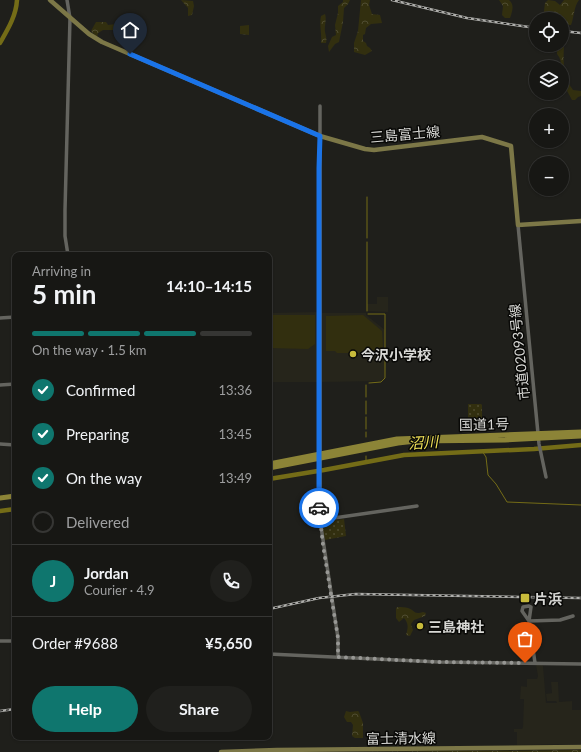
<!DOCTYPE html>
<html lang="en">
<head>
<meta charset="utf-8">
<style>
  :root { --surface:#171714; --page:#20201d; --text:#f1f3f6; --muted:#9e9fa0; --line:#363634; --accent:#0f766e }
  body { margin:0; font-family:Lato,"Noto Sans JP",sans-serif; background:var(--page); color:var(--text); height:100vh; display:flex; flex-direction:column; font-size:15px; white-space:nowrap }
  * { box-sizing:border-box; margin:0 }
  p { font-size:13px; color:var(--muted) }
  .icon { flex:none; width:22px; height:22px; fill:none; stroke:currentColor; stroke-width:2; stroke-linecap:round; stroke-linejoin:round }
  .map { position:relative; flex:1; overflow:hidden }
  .panel { position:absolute; left:12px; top:252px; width:260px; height:488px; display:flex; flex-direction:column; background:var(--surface); border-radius:8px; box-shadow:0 1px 3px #0004,0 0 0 1px var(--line) }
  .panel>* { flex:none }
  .fabs { position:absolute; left:529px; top:12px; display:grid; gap:8px }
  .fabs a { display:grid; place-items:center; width:40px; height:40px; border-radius:50%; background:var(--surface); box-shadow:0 1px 3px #0004,0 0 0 1px var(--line); font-size:20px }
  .pin { position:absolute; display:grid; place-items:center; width:34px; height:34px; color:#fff; margin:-41px -17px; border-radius:50% 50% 50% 0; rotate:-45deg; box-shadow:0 0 4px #0007 }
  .pin .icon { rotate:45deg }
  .courier { position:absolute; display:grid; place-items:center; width:40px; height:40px; margin:-20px; border:3px solid #1a73e8; border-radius:50%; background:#fff; color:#222; box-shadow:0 1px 5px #0007 }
  .overview em { font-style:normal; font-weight:700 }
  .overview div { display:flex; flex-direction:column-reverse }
  .overview { display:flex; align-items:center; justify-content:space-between; height:68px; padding:0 20px }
  h1 { font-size:26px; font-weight:700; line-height:30px }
  .bar { display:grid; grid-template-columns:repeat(4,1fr); gap:6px 4px; align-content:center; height:48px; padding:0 20px }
  .bar i { height:5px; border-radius:3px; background:var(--line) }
  .bar .on { background:var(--accent) }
  .bar p { grid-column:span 4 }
  .line { display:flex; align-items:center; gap:10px; padding:0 20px; border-top:1px solid var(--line) }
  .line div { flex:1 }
  .round { display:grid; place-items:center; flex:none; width:42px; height:42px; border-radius:21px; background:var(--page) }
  ol { padding:0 20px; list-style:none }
  li { display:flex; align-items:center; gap:12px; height:44px }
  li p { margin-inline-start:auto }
  li .icon { padding:4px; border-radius:50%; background:var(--accent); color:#fff; stroke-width:4 }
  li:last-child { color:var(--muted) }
  li i { width:22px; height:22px; border:2px solid var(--line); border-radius:50% }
  .cta { display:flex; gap:8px; margin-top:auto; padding:8px 20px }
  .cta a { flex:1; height:46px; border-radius:24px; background:var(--accent); color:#fff; font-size:16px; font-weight:700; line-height:46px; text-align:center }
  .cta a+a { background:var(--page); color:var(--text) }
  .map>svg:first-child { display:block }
</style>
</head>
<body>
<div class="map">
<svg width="581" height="752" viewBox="0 0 581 752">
  <defs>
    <pattern id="forest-crowns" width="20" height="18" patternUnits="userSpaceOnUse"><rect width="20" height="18" fill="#322f0f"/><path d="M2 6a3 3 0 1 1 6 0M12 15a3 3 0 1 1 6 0" fill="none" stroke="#4f4c31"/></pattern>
    <pattern id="cemetery-stones" width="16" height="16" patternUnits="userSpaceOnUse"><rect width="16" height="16" fill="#322f0f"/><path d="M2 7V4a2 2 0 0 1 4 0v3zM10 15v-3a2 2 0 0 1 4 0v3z" fill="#4f4c31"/></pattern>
    <pattern id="park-dots" width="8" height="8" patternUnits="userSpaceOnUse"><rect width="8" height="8" fill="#322f0f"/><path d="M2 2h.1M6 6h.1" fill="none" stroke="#4f4c31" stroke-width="1.8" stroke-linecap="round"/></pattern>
  </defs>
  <rect width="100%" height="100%" fill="#1f1f1b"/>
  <!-- built -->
  <path fill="#26251b" d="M377,297H388V312L367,311V304H377Z
    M318,312V382H269V313Z
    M322,313H366V315L385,330V377L382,381L322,382Z
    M536,665H542L543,666L546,703H557L556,701H547L546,694L552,693L551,682H558L559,702L572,701V710H581V744L517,745V732H514V729H522L523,727L524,699H520L521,686L527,687V679H537L538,676Z"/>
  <!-- grass -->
  <path fill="#322f0f" d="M269,315H315V344L308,349L269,348Z
    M363,315L382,331L383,347L369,353H337L335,351H326V316Z"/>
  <!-- forest -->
  <path fill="url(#forest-crowns)" d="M181,0L193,1L194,6L192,15L188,16V8Z
    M343,0H350L348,4L344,8L343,22L339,42L335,44L329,52L328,46L332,37L336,35L335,25L338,13V6L343,2Z
    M361,0H370L369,5L372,14L380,15L382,23L371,24L366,28L365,34L363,35V41L366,43L367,46L370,48L372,51L365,55L354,52V43L358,31Z
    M499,0H509C515,5 512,12 510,18H505L502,15L503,6Z
    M548,0L555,1L560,5L564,0H579C574,6 574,17 571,25H562V19H543L545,3Z
    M325,14C327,20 324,26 325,32C326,37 327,38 326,43H321C322,33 319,25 321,16Z
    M96,22H106L108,25L116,24L118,30H103L98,33L97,37L91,31Z
    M562,35L565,36C563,40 564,42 564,46C563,62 563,77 573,90L581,91V96L578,97L575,100H572C569,94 565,88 563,82C560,72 564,62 557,54V45H562Z
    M398,607C401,607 405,607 408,608C415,610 413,615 423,612L426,613L425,616L414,620L411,624L413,630L410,636L406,635C408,628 409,624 404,618L399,622L396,618V608Z
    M346,711L350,712L358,711L359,712L363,723V738H355L352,736L353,725L351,722H347L344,717Z
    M581,750V752H350Z"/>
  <!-- cemetery -->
  <path fill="url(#cemetery-stones)" d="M249,25V35L240,34V26Z"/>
  <!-- park -->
  <path fill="url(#park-dots)" d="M468,404H481L482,405V419L481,420H468Z
    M344,519L346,536L325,540L321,524L323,522Z"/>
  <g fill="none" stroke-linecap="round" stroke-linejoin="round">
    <!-- stream -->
    <path stroke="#746c17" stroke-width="1" d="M367,238V197
      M367,311V242
      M368,314H385V378L381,382L369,383
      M366,385V397
      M366,414V401
      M366,417V429
      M366,432V437
      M482,451L486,457L488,475L496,484L507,502L581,505
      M366,462V456"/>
    <!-- river -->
    <path stroke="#746c17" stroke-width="4.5" d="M0,43C8,29 16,16 17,0
      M269,479L324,470L404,455L534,449L581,445
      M0,511L15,509"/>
    <!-- minor -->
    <path stroke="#64645f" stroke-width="3.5" d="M67,0L70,18L65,210V236L68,255
      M320,106V520L338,638V657
      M518,225L539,444L546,477
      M0,318L15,317
      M0,385L15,384
      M0,444L15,445
      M320,520L417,506
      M529,621L522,611L523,607L529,606L531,607L529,621L535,663
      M529,621L560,620L573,616
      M0,641H15
      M269,654L439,662L581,664"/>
    <!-- major -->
    <path stroke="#7c7747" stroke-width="4.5" d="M50,0L89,34L102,42L320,136L365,149L374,150L482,137L511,146L518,225L581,221
      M221,752L277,750L581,747"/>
    <!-- highway -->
    <path stroke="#8c8437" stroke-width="5" d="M269,464L397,439L581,432
      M269,468L398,443L416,441L505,440L581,436
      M0,498L15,496"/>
    <defs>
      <path id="rail" d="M392,0L467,18L536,28
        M562,31L581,33
        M269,609L319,598L356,594L581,598
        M0,711L15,709"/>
    </defs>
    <!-- rail casing -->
    <use href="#rail" stroke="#aeaeab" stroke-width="2.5"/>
    <!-- rail -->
    <use href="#rail" stroke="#090907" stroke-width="1" stroke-dasharray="3" stroke-linecap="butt"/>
  </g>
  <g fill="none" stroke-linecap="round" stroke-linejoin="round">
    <!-- done -->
    <path stroke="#979794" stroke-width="4" stroke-dasharray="0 7.2" d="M319,508L323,545L338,638V657L439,662L525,663"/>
    <!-- route -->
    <path stroke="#1a73e8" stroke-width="5" d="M130,54L320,136L319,168V508"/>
  </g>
  <!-- markers -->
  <g fill="#c8bb3b" stroke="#090907" stroke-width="1.5">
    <circle cx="353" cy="354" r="4"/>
    <rect x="520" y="593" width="10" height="10" rx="2"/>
    <circle cx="420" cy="626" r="4"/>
  </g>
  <g text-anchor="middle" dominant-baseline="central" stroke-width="3" stroke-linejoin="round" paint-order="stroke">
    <!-- street labels -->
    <g font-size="14" fill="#d8d8d5" stroke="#090907">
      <text transform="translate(405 134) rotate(-5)">三島富士線</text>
      <text transform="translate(519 352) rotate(-96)">市道02093号線</text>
      <text transform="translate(484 424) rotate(-1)">国道1号</text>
      <text transform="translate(401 738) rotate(-1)">富士清水線</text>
    </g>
    <!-- poi labels -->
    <g font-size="14" font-weight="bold" fill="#d8d8d5" stroke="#090907" text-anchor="start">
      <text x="361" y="354">今沢小学校</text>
      <text x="534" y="598">片浜</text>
      <text x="428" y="626">三島神社</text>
    </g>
    <!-- water labels -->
    <g font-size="15" font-style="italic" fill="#f1e258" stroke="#090907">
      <text transform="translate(423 442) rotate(-4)">沼川</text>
    </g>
  </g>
</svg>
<div class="fabs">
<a><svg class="icon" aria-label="locate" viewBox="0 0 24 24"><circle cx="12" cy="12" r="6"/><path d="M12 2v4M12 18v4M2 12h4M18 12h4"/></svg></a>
<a><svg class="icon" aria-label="layers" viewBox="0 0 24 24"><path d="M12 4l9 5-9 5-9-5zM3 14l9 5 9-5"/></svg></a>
<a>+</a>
<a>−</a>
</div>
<div class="pin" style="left:525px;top:663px;background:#ea580c"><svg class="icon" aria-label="bag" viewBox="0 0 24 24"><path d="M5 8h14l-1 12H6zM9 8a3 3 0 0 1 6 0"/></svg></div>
<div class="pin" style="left:130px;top:54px;background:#1f2937"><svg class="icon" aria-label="home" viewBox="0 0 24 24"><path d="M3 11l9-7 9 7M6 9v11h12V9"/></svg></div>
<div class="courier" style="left:319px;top:508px"><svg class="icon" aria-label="car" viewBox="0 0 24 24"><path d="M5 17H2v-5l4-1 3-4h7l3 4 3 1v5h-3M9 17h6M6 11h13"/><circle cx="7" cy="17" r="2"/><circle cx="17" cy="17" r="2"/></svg></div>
<section class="panel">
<div class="overview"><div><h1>5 min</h1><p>Arriving in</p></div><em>14:10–14:15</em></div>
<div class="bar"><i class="on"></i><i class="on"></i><i class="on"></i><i></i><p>On the way · 1.5 km</p></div>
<ol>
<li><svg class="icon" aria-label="check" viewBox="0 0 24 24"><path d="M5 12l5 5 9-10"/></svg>Confirmed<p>13:36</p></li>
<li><svg class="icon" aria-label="check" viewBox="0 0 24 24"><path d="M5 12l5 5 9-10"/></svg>Preparing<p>13:45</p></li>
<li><svg class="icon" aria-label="check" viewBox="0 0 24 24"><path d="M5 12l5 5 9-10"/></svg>On the way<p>13:49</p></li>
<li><i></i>Delivered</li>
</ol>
<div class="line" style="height:72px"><b class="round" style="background:var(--accent);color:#fff">J</b><div><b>Jordan</b><p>Courier · 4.9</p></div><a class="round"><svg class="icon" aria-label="phone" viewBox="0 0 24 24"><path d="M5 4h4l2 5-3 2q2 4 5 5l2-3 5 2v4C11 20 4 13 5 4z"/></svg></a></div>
<div class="line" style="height:52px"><div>Order #9688</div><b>¥5,650</b></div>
<div class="cta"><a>Help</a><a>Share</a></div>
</section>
</div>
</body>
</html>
